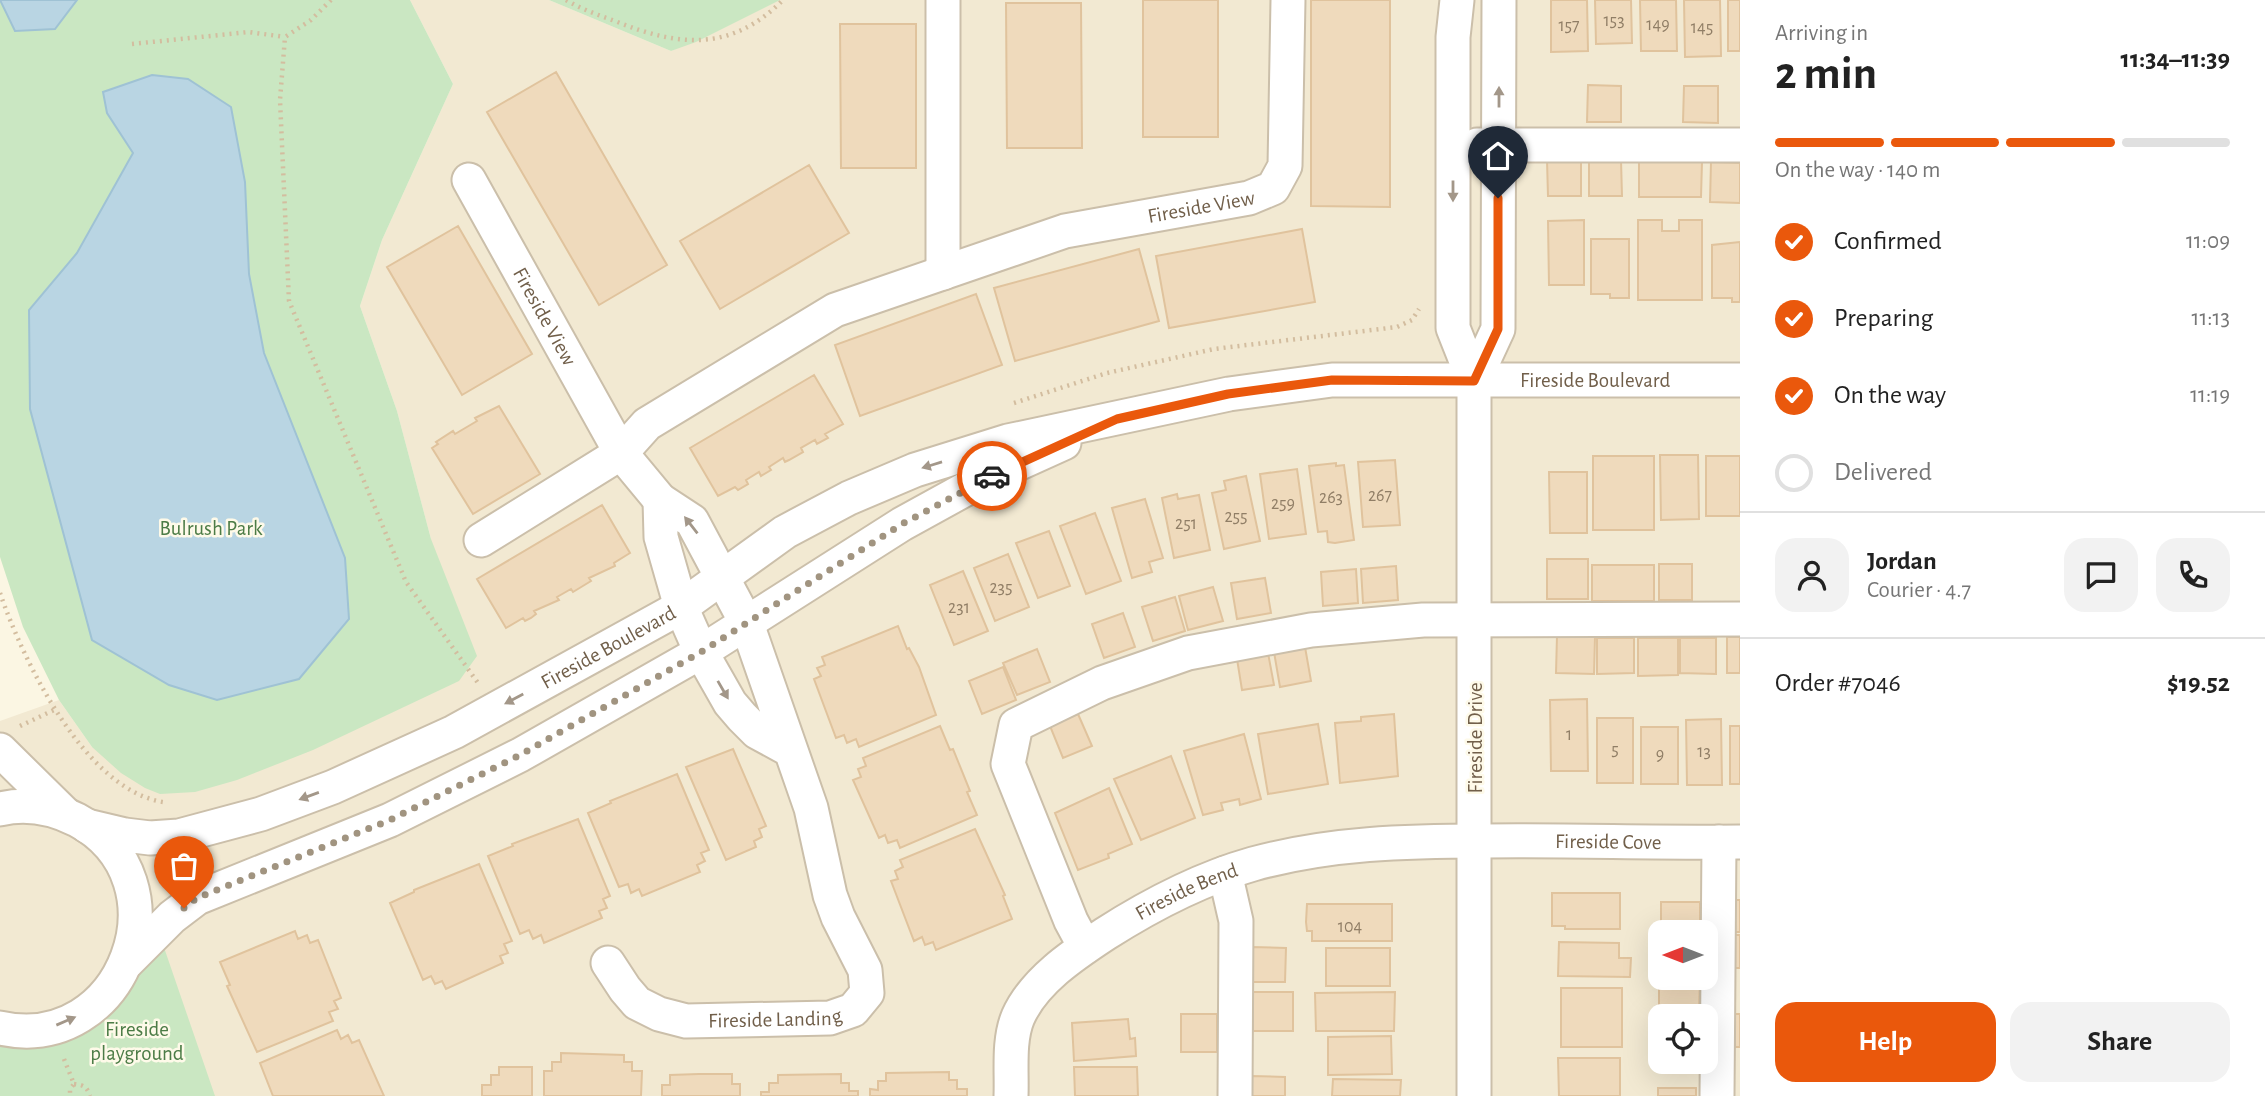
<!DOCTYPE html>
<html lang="en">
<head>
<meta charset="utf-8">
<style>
  :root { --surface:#fff; --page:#f2f2f2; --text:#222; --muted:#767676; --line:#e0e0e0; --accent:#ea580c }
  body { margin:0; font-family:"Alegreya Sans",sans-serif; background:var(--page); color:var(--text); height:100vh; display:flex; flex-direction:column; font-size:26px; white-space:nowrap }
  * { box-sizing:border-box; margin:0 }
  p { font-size:23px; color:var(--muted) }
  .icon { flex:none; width:38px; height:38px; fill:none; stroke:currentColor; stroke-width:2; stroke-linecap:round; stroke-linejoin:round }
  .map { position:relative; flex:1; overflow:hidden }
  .side { display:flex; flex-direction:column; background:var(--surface); width:525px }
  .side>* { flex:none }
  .needle { width:46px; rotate:270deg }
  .buttons { position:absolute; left:1648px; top:920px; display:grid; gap:14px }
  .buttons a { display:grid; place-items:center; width:70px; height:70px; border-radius:14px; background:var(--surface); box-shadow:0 7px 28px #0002; font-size:35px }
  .pin { position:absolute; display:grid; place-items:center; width:60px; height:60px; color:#fff; margin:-72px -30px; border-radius:50% 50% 50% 0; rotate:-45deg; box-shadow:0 0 7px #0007 }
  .pin .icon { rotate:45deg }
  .courier { position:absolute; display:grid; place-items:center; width:70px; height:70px; margin:-35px; border:5px solid #ea580c; border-radius:50%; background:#fff; color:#222; box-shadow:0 2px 9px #0007 }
  .head em { font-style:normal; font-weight:600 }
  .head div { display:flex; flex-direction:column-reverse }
  .head { display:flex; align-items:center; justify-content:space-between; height:119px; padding:0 35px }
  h1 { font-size:46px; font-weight:600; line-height:52px }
  .bar { display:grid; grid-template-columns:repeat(4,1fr); gap:10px 7px; align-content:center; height:84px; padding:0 35px }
  .bar i { height:9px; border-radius:5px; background:var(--line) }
  .bar .selected { background:var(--accent) }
  .bar p { grid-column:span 4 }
  .line { display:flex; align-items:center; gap:18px; padding:0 35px; border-top:2px solid var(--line) }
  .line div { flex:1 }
  .round { display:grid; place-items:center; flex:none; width:74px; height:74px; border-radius:21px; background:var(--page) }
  ol { padding:0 35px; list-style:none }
  li { display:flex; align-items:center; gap:21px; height:77px }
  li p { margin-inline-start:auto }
  li .icon { padding:7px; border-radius:50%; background:var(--accent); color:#fff; stroke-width:4 }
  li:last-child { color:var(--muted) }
  li i { width:38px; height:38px; border:4px solid var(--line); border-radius:50% }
  .primary-button { display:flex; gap:14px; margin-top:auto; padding:14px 35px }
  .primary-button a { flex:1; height:80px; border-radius:21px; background:var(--accent); color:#fff; font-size:28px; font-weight:600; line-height:80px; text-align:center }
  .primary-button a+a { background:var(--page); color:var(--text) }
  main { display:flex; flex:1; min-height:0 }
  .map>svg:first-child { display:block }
</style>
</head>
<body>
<main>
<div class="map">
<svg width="1740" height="1096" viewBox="0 0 1740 1096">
  <rect width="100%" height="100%" fill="#fbf6e3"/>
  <!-- residential -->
  <path fill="#f2e9d2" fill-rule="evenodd" d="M410,0H549L671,51L778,0H1740V1096H0V721L59,700L92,747L431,539L397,411L360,306L382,240L453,84ZM1661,933H1706V978H1661ZM1661,1017H1706V1062H1661Z"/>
  <!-- green -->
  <path fill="#cae7c2" d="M0,0H410L453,84L382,240L360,306L397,411L431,539L477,656L459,681L313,750L237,780L195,792L160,794L145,788L121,773L92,747L59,700L23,627L0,557Z
    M549,0H780L696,42L671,51Z
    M158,930L215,1096H0V1028L41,1030Z"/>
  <!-- water -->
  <path fill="#b9d5e3" stroke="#9fc2d4" stroke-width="2" d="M0,0H77L55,29L15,31Z
    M152,75L188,79L231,107L245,182L249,274L264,353L345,558L349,619L299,679L217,700L169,685L92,640L30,409L29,310L77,253L133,153L107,113L103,92Z"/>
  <!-- building -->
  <path fill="#efdabc" stroke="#e0c39d" stroke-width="2" d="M1143,0H1218V137H1143Z
    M1311,0H1390V207L1311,206Z
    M1551,0H1587L1588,51L1551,52Z
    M1595,0H1631L1632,43L1596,44Z
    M1640,0H1676L1677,51H1641Z
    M1684,0H1720L1721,56L1685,57Z
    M1728,0H1740V51H1728Z
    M1006,3H1081L1082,148H1007Z
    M840,24H916V168H841Z
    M556,72L667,265L599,305L487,112Z
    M1588,85L1621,86V122H1587Z
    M1684,86H1718V123L1683,122Z
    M1547,160H1581V196H1548Z
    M1589,160H1621L1622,196H1589Z
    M1639,161L1702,162L1701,197H1639Z
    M1711,162L1740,163V203L1710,202Z
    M809,165L849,233L720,309L680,241Z
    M1584,220V285H1549L1548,221Z
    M1638,220H1662V231H1679V220H1702V300H1638Z
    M458,226L532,354L462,395L387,267Z
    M1302,229L1315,302L1169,328L1156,256Z
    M1591,239H1629V298H1610V294H1591Z
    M1740,242V302H1732V298H1712V245Z
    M1139,249L1159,321L1015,361L994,288Z
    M976,294L1002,365L860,416L835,345Z
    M814,375L843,424L825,434L828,438L817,444L815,440L801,448L803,452L789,460L785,462L783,458L769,467L771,470L761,476L759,472L746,480L748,484L738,490L735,487L718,496L690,448Z
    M499,406L540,474L473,514L432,448L438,444L436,442L453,431L455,434L477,421L475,418Z
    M1660,455H1698L1699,519L1661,520Z
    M1593,456H1654V530H1593Z
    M1706,456H1740V516H1706Z
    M1395,460L1400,525L1363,527L1358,462Z
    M1336,463V466L1344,465L1354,540L1335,543L1328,542L1327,531L1318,532L1309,466Z
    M1297,469L1306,534L1269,539L1260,474Z
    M1549,472H1587V533H1550Z
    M1246,476L1260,541L1224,549L1212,493L1226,490L1224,481Z
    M1177,494L1178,499L1199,495L1210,550L1174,558L1162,498Z
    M1145,499L1163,558L1149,562L1152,572L1132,578L1112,508Z
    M602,505L630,553L614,563L615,566L589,578L591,581L573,592L571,589L557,597L559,600L534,611L536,614L531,618L525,621L523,618L506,628L477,579Z
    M1095,513L1121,581L1086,594L1060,526Z
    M1049,531L1070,586L1038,598L1016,543Z
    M1008,554L1029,607L995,621L974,568Z
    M1547,559H1588V599H1547Z
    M1659,564H1692V600H1659Z
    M1592,565H1654V601H1592Z
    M1396,566L1398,600L1363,603L1361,569Z
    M1356,569L1358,603L1323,606L1321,572Z
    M963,571L988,631L954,645L930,585Z
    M1265,578L1271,613L1237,619L1231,583Z
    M1213,587L1223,621L1188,630L1179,596Z
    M1175,597L1185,631L1153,641L1142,607Z
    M1123,613L1135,647L1104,658L1092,624Z
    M898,626L907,649L909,648L919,667L936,715L859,747L856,739L847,743L844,735L836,738L814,679L821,676L817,668L825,665L822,657Z
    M1557,636L1595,637L1594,674L1556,673Z
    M1727,637H1740V673H1727Z
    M1597,638H1634V673L1597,674Z
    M1638,638H1678V675L1638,676Z
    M1680,638H1716V674L1680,673Z
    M1305,647L1311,681L1280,687L1274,652Z
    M1037,649L1050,682L1017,695L1003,663Z
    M1268,653L1274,685L1242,690L1237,659Z
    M1003,667L1016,700L982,714L969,681Z
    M1587,699L1588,771H1551L1550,700Z
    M1078,714L1092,746L1063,758L1050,726Z
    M1394,714L1398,776L1340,783L1335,723L1361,721V717Z
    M1597,718H1633V783H1597Z
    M1721,719L1722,785H1687L1686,720Z
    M1318,724L1328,784L1268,794L1258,734Z
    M940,726L950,750L953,749L970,791L967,792L977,815L900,848L897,840L888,843L885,835L879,838L853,780L861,777L858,769L866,766L863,758Z
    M1730,726H1740V784H1730Z
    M1641,727H1678V784H1641Z
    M1244,734L1261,799L1240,805L1239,799L1221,803L1223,810L1203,815L1184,751Z
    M733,749L766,826L759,829L762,837L754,841L756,847L726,860L686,767Z
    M1171,756L1195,818L1141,840L1114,779Z
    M677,774L709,850L701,853L705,861L697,865L700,872L642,896L639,889L631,893L628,884L619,887L588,813L611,803L610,801Z
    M1109,788L1132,844L1108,854L1109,858L1078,870L1055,813Z
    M578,819L610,896L603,899L607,908L599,911L602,918L544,943L541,935L533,939L529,930L520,934L488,856L513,846L512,844Z
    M975,829L1005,895L1003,896L1012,919L936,950L933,942L925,945L922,937L914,941L891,881L898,879L895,871L903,867L900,860Z
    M479,864L512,941L504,944L508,953L500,956L503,963L446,989L442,981L435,984L431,976L423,980L390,903L414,892V890Z
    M1552,893H1620V929H1565V926H1552Z
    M1735,900H1740V932H1735Z
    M1661,902H1700V933H1661Z
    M1307,904H1392V941H1312V931H1307L1306,922Z
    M295,931L298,939L307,935L310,943L318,940L341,998L334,1001L338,1009L329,1012L333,1021L257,1052L227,986L230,985L220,962Z
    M1735,935H1740V968H1735Z
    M1658,941H1661V974H1658Z
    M1559,942L1619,943V958H1631L1630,977L1558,976Z
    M1251,947L1286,948L1285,982H1251Z
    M1326,948H1390V986H1326Z
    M1659,979H1700L1699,1013H1659Z
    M1561,988H1622V1047H1561Z
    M1253,992H1293V1031H1253Z
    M1395,992L1394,1031H1316L1315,993Z
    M1181,1014H1217V1052H1181Z
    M1735,1014H1740V1047H1735Z
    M1658,1015H1696V1017H1661V1048H1658Z
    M1128,1019L1130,1039L1135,1038L1136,1056L1074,1061L1072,1023Z
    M337,1030L341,1039L348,1035L352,1043L359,1040L384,1096H273L260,1063Z
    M1391,1036L1392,1074L1328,1075V1037Z
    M561,1053L624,1055V1062H632V1071H642L641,1096H544V1071H552V1062H561Z
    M1558,1058H1620V1096H1559Z
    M499,1067H532V1096H482V1085H491V1075H499Z
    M1074,1067H1137L1138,1096H1075Z
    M949,1072V1080H957V1089H967V1096H870V1089L878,1090V1081H886V1073Z
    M699,1074H732V1084H740V1096H662V1085H670V1075Z
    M841,1074V1083H849V1091H858V1096H761V1092H769V1083H778V1075Z
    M1251,1076L1285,1077V1096H1251Z
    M1333,1079L1401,1080L1400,1096H1332Z
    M1658,1088H1696V1096H1658Z"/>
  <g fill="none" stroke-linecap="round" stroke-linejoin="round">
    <defs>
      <g id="minor">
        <path d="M943,0V273"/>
        <path d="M1457,0L1453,37V328L1474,381V1096"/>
        <path d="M1477,145H1740"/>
        <path id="s1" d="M469,180L621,453L660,500"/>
        <path d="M1474,381L1498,329L1499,0"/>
        <path id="s2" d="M481,540L621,453L647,424L835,310L1065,231L1249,198L1273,188L1285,166L1288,0"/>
        <path d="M0,750L64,813"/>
        <path d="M0,809C26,803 53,808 77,820C190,880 124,1056 0,1028"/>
        <path id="s3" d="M87,826L125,835L150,838L179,836L261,814L333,787L454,732L681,607L785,532L849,498L915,470L1008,441L1229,394L1332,380H1740"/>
        <path d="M1225,873L1236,921L1235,1096"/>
        <path d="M1085,947L1071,921L1008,764L1016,725L1102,683L1188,653L1311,630L1423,620L1740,619"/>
        <path d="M127,962L172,917L197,898L390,820L520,755L701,652L902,524L982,480L1064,443"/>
        <path id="s4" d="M608,963L625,989L637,1003L659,1014L686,1021L830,1018L853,1010L867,993L865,970L838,917L830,895L811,808L747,624L692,521L660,500L661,537L681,607L701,652L730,703L742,717L757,732L790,750"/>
        <path id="s5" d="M1011,1096C1012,1071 1008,1041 1018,1017C1034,981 1073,955 1105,934C1152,904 1200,879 1253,864C1329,843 1407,841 1485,841C1570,840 1655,843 1740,842"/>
        <path d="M1717,1096L1719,842"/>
      </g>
    </defs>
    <!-- minor casing -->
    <use href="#minor" stroke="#cbbfaa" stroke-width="37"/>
    <!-- path -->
    <path stroke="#d3bd9f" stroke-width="4.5" stroke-dasharray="2 5" stroke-linecap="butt" d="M331,0L311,20L285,37L280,100L289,301L406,582L478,683
      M566,0C581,9 598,15 615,21C679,47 731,52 783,0
      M132,44L249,32L285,37
      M1014,403L1107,373L1214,349L1397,327L1412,320L1419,309
      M0,593C23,660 85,790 163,802
      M20,726L54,710
      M64,1059L74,1084L70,1089V1096
      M74,1084C84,1085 87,1087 90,1096"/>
    <!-- minor -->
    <use href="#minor" stroke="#fff" stroke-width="33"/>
  </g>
  <!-- one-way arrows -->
  <defs><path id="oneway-solid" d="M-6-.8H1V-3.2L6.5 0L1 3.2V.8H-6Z" transform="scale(1.75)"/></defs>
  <g fill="#a39789">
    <use href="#oneway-solid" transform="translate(1499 97) rotate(-90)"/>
    <use href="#oneway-solid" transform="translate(1453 191) rotate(90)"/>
    <use href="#oneway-solid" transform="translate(932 465) rotate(163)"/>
    <use href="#oneway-solid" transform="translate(691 525) rotate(-128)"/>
    <use href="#oneway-solid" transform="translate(723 690) rotate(60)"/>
    <use href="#oneway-solid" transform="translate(514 699) rotate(152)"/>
    <use href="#oneway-solid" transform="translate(309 796) rotate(160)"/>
    <use href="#oneway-solid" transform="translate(66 1021) rotate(-23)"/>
  </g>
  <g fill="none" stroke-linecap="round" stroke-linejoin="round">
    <!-- done -->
    <path stroke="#a19480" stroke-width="7" stroke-dasharray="0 12.6" d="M184,908L197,898L390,820L520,755L701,652L902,524L992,476"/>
    <!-- route -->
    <path stroke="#ea580c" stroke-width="9" d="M992,476L1117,419L1228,394L1332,380L1474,381L1498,329V198"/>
  </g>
  <g text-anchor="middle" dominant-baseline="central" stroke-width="5" stroke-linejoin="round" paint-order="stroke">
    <!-- number labels -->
    <g font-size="18" fill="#907e66">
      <text x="1614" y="21">153</text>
      <text x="1658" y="25">149</text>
      <text x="1569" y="26">157</text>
      <text x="1702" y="28">145</text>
      <text x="1380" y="496">267</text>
      <text x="1331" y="498">263</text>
      <text x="1283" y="504">259</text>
      <text x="1236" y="517">255</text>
      <text x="1186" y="524">251</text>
      <text x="1001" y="588">235</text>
      <text x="959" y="608">231</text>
      <text x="1569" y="735">1</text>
      <text x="1615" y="750">5</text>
      <text x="1704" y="752">13</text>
      <text x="1660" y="755">9</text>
      <text x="1350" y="927">104</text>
    </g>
    <!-- street labels -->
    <g font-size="21" fill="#715f4a" stroke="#fefae9">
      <text stroke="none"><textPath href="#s2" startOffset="805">Fireside View</textPath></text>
      <text stroke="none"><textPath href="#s1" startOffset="156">Fireside View</textPath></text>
      <text stroke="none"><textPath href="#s3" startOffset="1610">Fireside Boulevard</textPath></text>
      <text stroke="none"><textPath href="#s3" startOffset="564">Fireside Boulevard</textPath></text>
      <text transform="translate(1475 738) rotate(-90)">Fireside Drive</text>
      <text stroke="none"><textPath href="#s5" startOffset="723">Fireside Cove</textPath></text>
      <text stroke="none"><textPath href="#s5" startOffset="294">Fireside Bend</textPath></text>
      <text stroke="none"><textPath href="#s4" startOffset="191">Fireside Landing</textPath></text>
    </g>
    <!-- park labels -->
    <g font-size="21" fill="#4c7c46" stroke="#fefae9">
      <text x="211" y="528">Bulrush Park</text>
      <text x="137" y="1029">Fireside<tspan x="137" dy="24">playground</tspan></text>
    </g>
  </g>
</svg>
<div class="buttons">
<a><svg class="needle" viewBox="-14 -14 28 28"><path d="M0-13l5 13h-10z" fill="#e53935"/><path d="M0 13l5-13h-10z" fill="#767676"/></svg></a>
<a><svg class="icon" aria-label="locate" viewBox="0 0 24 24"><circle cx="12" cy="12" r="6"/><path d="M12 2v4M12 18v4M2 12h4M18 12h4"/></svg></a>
</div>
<div class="pin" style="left:184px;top:908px;background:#ea580c"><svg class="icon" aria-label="bag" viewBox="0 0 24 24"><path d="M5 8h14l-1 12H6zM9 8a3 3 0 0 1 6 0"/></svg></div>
<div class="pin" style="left:1498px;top:198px;background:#1f2937"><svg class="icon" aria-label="home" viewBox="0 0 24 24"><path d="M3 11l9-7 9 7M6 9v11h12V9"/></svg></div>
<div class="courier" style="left:992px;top:476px"><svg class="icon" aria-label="car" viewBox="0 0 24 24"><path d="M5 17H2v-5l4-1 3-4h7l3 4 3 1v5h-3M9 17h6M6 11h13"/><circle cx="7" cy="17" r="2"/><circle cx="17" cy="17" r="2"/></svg></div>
</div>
<section class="side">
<div class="head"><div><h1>2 min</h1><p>Arriving in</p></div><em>11:34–11:39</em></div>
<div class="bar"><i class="selected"></i><i class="selected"></i><i class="selected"></i><i></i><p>On the way · 140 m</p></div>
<ol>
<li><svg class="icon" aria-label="check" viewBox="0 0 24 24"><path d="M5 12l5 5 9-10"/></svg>Confirmed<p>11:09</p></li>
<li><svg class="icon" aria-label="check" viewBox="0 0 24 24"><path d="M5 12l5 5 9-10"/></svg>Preparing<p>11:13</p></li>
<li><svg class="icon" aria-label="check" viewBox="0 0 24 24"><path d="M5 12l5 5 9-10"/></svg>On the way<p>11:19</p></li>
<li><i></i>Delivered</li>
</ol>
<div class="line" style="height:126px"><a class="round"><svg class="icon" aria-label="person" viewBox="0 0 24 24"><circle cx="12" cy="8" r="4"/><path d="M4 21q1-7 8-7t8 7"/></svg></a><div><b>Jordan</b><p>Courier · 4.7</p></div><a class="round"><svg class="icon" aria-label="chat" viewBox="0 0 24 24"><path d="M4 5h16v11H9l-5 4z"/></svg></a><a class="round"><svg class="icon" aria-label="phone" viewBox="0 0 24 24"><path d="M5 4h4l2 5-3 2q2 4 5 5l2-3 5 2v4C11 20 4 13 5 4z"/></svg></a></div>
<div class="line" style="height:91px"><div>Order #7046</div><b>$19.52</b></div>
<div class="primary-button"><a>Help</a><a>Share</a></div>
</section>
</main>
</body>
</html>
